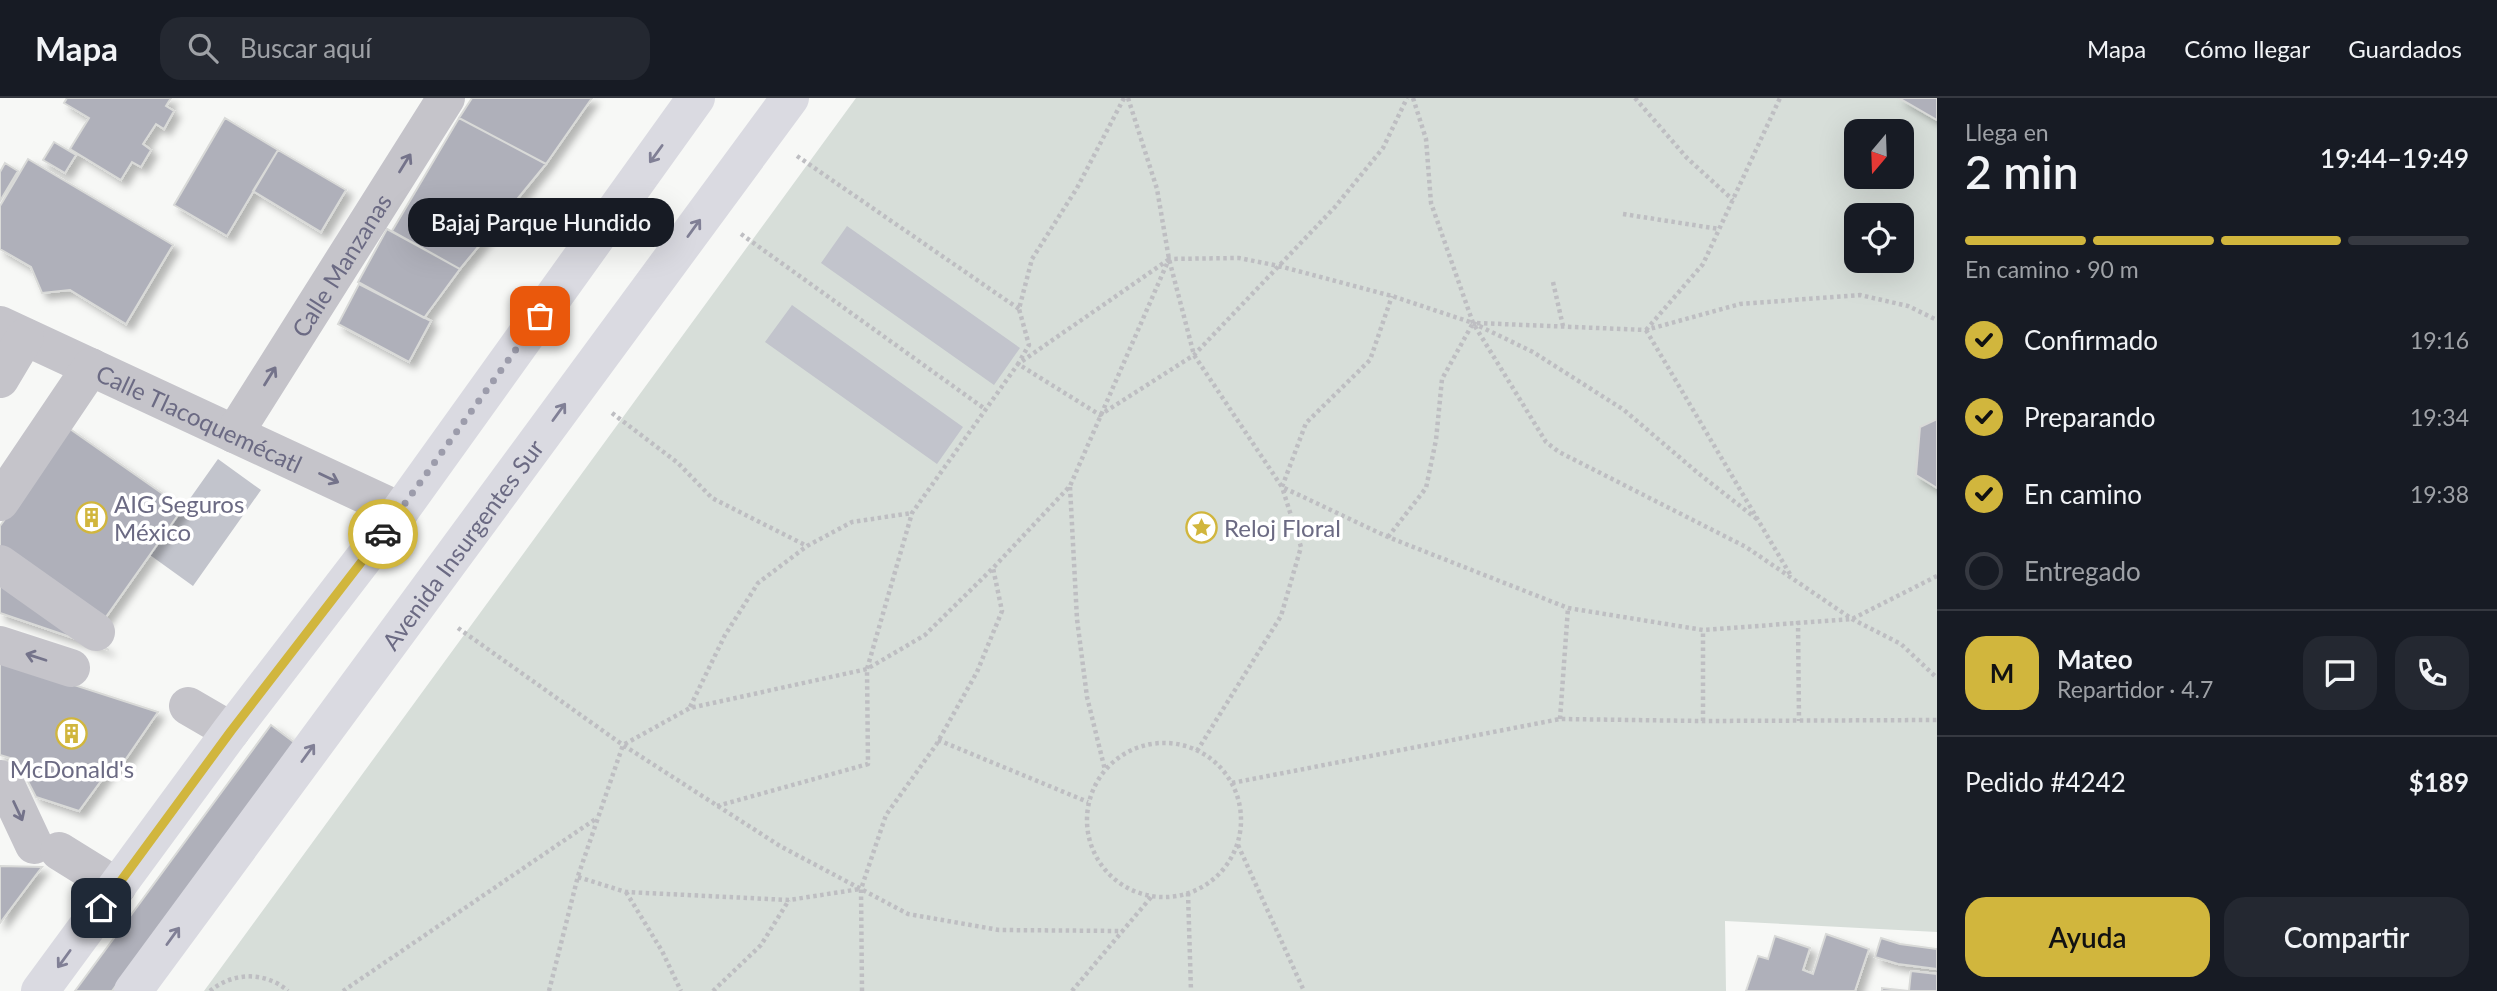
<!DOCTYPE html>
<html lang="es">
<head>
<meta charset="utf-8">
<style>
  :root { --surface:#171b24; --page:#242831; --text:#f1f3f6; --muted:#9ea1a6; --line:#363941; --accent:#d1b63d }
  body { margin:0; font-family:Lato,sans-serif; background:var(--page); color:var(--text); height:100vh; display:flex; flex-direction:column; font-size:26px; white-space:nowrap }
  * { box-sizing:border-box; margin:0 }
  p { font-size:23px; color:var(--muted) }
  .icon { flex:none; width:38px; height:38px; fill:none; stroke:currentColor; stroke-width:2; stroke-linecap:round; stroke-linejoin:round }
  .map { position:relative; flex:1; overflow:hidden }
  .side { display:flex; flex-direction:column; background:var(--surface); width:560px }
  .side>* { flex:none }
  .needle { width:46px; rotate:199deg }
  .fabs { position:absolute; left:1844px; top:21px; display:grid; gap:14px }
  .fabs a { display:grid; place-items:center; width:70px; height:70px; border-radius:14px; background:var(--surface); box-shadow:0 7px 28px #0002; font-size:35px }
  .pin { position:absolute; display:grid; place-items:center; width:60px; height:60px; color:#fff; margin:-30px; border-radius:14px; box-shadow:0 4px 10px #0006 }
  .courier { position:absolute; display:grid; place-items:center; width:70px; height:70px; margin:-35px; border:5px solid #d1b63d; border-radius:50%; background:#fff; color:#222; box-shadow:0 2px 9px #0007 }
  .bubble { position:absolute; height:49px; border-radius:21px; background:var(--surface); box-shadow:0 7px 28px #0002; font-size:23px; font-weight:600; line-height:49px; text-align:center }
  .head em { font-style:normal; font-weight:600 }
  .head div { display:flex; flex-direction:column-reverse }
  .head { display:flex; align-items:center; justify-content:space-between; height:119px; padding:0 28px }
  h1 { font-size:46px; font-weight:600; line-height:52px }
  .bar { display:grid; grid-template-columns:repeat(4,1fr); gap:10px 7px; align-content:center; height:84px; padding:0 28px }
  .bar i { height:9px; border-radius:5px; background:var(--line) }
  .bar .selected { background:var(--accent) }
  .bar p { grid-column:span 4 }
  .line { display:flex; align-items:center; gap:18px; padding:0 28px; border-top:2px solid var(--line) }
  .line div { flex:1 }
  .round { display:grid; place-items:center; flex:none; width:74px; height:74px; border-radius:21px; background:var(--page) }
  ol { padding:0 28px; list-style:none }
  li { display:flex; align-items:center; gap:21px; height:77px }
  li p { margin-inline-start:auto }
  li .icon { padding:7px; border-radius:50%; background:var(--accent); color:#111; stroke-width:4 }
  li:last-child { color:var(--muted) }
  li i { width:38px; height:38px; border:4px solid var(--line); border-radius:50% }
  .button { display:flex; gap:14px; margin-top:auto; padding:14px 28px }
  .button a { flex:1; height:80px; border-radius:21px; background:var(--accent); color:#111; font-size:28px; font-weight:600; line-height:80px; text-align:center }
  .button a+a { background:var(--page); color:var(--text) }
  header { display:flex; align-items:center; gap:42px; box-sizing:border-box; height:98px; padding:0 35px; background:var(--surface); border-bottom:2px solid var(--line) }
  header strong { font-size:33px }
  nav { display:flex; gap:38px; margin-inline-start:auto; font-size:24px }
  .search { width:490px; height:63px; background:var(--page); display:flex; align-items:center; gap:18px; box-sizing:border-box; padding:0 24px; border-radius:21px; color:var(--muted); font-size:26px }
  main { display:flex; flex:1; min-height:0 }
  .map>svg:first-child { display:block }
</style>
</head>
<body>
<header>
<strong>Mapa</strong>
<div class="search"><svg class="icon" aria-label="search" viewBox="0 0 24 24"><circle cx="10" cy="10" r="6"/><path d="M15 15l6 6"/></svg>Buscar aquí</div>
<nav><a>Mapa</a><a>Cómo llegar</a><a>Guardados</a></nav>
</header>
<main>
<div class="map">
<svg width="1937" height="893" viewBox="0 0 1937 893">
  <defs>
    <filter id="shadow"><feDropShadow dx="6" dy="6" stdDeviation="3.5" flood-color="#0004"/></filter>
  </defs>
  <rect width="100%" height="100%" fill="#f7f8f6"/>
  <!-- green -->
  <path fill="#d7ded9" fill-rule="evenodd" d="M856,0H1899L1937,22V834L1725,823L1726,893H204ZM1857,33H1902V79H1857ZM1857,117H1902V163H1857Z"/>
  <!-- water -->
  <path fill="#c2c4cc" d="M847,128L1020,250L994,287L821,165Z
    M792,207L963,329L937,366L765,244Z
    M218,361L261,392L193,488L150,457Z"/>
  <!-- building -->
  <path fill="#afb0ba" stroke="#d9dad8" stroke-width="2" filter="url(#shadow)" d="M67,0H171L166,8L174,13L164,31L156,26L143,46L151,52L141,69L132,64L121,82L70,51L89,20L64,5Z
    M472,0H592L546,66L459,20Z
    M1899,0H1937V22Z
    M225,20L278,52L227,138L174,107Z
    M459,20L546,66L460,171L392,133Z
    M54,44L76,57L65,75L43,62Z
    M278,52L346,92L321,134L253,93Z
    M28,61L173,147L126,226L70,192L42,195L31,169L0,151V108Z
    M5,65L18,73L0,103V74Z
    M387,131L460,171L424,220L358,184Z
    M359,186L431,223L409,264L338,226Z
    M1937,321V390L1916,377L1920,329Z
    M70,331L183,410L101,526L0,454V428Z
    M0,483L109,552L0,515Z
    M0,563L158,614L119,671L112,668L79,713L36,699L17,662L0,657Z
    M271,627L295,645L112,893H75Z
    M0,768L42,769L0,825Z
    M1826,836L1869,851L1855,893H1746L1758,858L1768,861L1775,838L1810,850L1803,872L1813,876Z
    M1881,840L1900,846L1937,851V871L1898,866L1875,859Z
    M1911,873L1937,876V893H1882V890L1909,893Z"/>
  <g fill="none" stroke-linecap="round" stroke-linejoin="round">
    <!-- path -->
    <path stroke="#bebec2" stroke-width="4.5" stroke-dasharray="3.5 3.5" stroke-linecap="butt" d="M1124,0L1077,90L1032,161L1019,211L1029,247L1018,266L1100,317L1194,257L1335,109L1383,50L1407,0
      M1128,0L1157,91L1169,161L1194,257L1282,389L1388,439L1568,510L1703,532L1852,521L1937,478
      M1413,0L1426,41L1431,105L1473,225L1546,344L1559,354L1746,449L1852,521L1901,546L1937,580
      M1635,0L1687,60L1733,102
      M797,58L1019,211
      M1623,116L1719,131
      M741,136L985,311
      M1553,184L1563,228
      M1477,225L1646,232L1740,206L1860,197L1908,208L1937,222
      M1646,232L1791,478
      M1646,232L1703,166L1780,0
      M612,315L678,365L712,400L807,448
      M1070,389L1077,521L1087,599L1105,672
      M1388,439L1426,390L1436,342L1442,281L1473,225
      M1798,523L1799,623
      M458,530L623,647L780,748L908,816L999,832L1123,833
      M690,609L725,537L758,485L807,448L852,424L912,415
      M1560,621L1568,510
      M1703,623V532
      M938,642L1088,704
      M1087 722a77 77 0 1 1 154 0a77 77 0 1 1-154 0Z
      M1197,653L1281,518L1301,449L1282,389L1306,325L1370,262L1392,198
      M1232,685L1560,621L1703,623L1937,622
      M717,708L868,666L867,571L912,415L1018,266L1168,162
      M1238,747L1304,893
      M578,779L626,794L789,802L860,791
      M626,794L662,853L681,893
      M1188,795L1191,893
      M210,893C233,874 265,873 288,893
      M343,893L597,720
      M549,893L578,778L623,647L690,610L867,571L925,537L993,470L1070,388L1169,161L1239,160L1279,168L1392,198L1473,225L1533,254L1624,312L1698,375L1758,422
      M713,893L761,847L789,802
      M862,893L861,791L886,717L936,647L977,574L1002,513L993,470
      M1072,893L1152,798"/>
    <!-- minor -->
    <g stroke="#c5c4ca" stroke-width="38">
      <path id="s1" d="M0,227L400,413"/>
      <path d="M0,281L25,239"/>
      <path id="s2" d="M234,336L446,0"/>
      <path d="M0,404L91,269"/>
      <path d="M0,466L96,534"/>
      <path d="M0,547L71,570"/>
      <path d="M188,608L231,633"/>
      <path d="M0,681L4,683L34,747"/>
      <path d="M59,753L117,789"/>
    </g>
    <!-- major -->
    <g stroke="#dadae1" stroke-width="38">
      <path d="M40,893L231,633L400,413L696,0"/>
      <path id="s3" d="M133,893L790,0"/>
    </g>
  </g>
  <!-- one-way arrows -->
  <defs><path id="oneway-shaft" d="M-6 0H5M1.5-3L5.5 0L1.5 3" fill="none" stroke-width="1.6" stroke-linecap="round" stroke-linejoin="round" transform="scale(1.75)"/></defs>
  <g stroke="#818096">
    <use href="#oneway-shaft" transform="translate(656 56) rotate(126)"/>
    <use href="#oneway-shaft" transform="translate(694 130) rotate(-54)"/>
    <use href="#oneway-shaft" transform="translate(559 314) rotate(-54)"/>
    <use href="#oneway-shaft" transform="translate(308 655) rotate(-54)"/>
    <use href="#oneway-shaft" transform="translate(173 838) rotate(-54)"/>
    <use href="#oneway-shaft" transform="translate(64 861) rotate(126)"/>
  </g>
  <g stroke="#74738a">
    <use href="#oneway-shaft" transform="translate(405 65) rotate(-58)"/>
    <use href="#oneway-shaft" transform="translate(270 278) rotate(-58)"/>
    <use href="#oneway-shaft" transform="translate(329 380) rotate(25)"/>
    <use href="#oneway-shaft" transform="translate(36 559) rotate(-162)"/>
    <use href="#oneway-shaft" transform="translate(18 713) rotate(65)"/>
  </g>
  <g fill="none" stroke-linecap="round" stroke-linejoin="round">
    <!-- done -->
    <path stroke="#9c9cab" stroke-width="7" stroke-dasharray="0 12.6" d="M383,436L540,218"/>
    <!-- route -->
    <path stroke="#d1b63d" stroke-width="9" d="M101,810L231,633L383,436"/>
  </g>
  <!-- icons -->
  <defs>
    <symbol id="building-ring" viewBox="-11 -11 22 22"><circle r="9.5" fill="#fff" stroke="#d1b63d" stroke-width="1.5"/><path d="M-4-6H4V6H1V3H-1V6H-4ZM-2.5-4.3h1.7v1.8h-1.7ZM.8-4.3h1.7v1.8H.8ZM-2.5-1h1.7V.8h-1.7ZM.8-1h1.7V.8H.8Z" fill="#d1b63d"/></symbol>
    <symbol id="sight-ring" viewBox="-11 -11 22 22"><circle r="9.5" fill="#fff" stroke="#d1b63d" stroke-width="1.5"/><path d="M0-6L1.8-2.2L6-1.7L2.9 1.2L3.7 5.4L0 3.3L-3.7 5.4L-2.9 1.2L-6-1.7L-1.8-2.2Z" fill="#d1b63d"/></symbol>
  </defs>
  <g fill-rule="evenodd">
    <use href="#building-ring" x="74" y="402" width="35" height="35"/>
    <use href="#sight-ring" x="1184" y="412" width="35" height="35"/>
    <use href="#building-ring" x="54" y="618" width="35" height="35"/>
  </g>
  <g text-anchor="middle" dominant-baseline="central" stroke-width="7" stroke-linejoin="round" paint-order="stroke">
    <!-- street labels -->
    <g font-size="24" fill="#6b6a83" stroke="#fff">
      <text stroke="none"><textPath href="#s2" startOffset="200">Calle Manzanas</textPath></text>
      <text stroke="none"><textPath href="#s1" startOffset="220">Calle Tlacoquemécatl</textPath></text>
      <text stroke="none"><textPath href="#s3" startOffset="555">Avenida Insurgentes Sur</textPath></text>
    </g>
    <!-- poi labels -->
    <g font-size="24" fill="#6b6a83" stroke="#fff" text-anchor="start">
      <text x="114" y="405">AIG Seguros<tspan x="114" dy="28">México</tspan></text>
      <text x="1224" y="429">Reloj Floral</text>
      <text x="72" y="670" text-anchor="middle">McDonald's</text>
    </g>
  </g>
</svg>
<div class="fabs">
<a><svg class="needle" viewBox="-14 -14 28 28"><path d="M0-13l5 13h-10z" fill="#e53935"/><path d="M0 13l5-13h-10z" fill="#9ea1a6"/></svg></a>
<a><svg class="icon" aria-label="locate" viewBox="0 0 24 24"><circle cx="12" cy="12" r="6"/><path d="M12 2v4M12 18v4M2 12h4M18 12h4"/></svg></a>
</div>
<div class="pin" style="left:540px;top:218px;background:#ea580c"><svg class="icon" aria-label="bag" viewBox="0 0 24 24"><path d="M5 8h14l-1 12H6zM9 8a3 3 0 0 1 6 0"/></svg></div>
<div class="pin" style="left:101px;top:810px;background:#1f2937"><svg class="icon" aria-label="home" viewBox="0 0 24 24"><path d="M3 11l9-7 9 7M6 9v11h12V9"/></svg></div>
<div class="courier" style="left:383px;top:436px"><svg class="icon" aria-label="car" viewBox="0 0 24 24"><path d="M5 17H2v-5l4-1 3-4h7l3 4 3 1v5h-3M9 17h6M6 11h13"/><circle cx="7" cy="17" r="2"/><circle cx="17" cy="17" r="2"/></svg></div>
<div class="bubble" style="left:408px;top:100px;width:266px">Bajaj Parque Hundido</div>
</div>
<section class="side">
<div class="head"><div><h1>2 min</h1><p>Llega en</p></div><em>19:44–19:49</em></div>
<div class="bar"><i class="selected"></i><i class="selected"></i><i class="selected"></i><i></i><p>En camino · 90 m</p></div>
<ol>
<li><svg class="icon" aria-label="check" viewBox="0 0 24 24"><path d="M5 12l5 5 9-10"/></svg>Confirmado<p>19:16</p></li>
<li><svg class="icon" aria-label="check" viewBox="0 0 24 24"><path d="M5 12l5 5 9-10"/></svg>Preparando<p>19:34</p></li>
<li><svg class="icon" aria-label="check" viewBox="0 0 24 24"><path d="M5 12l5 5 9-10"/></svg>En camino<p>19:38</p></li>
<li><i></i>Entregado</li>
</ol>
<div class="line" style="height:126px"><b class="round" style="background:var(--accent);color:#111">M</b><div><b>Mateo</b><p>Repartidor · 4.7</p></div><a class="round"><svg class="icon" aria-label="chat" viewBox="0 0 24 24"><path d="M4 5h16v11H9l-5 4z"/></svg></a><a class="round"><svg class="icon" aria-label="phone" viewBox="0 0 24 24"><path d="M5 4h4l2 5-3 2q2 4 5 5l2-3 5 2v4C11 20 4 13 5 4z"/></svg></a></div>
<div class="line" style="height:91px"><div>Pedido #4242</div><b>$189</b></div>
<div class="button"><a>Ayuda</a><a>Compartir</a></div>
</section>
</main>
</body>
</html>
